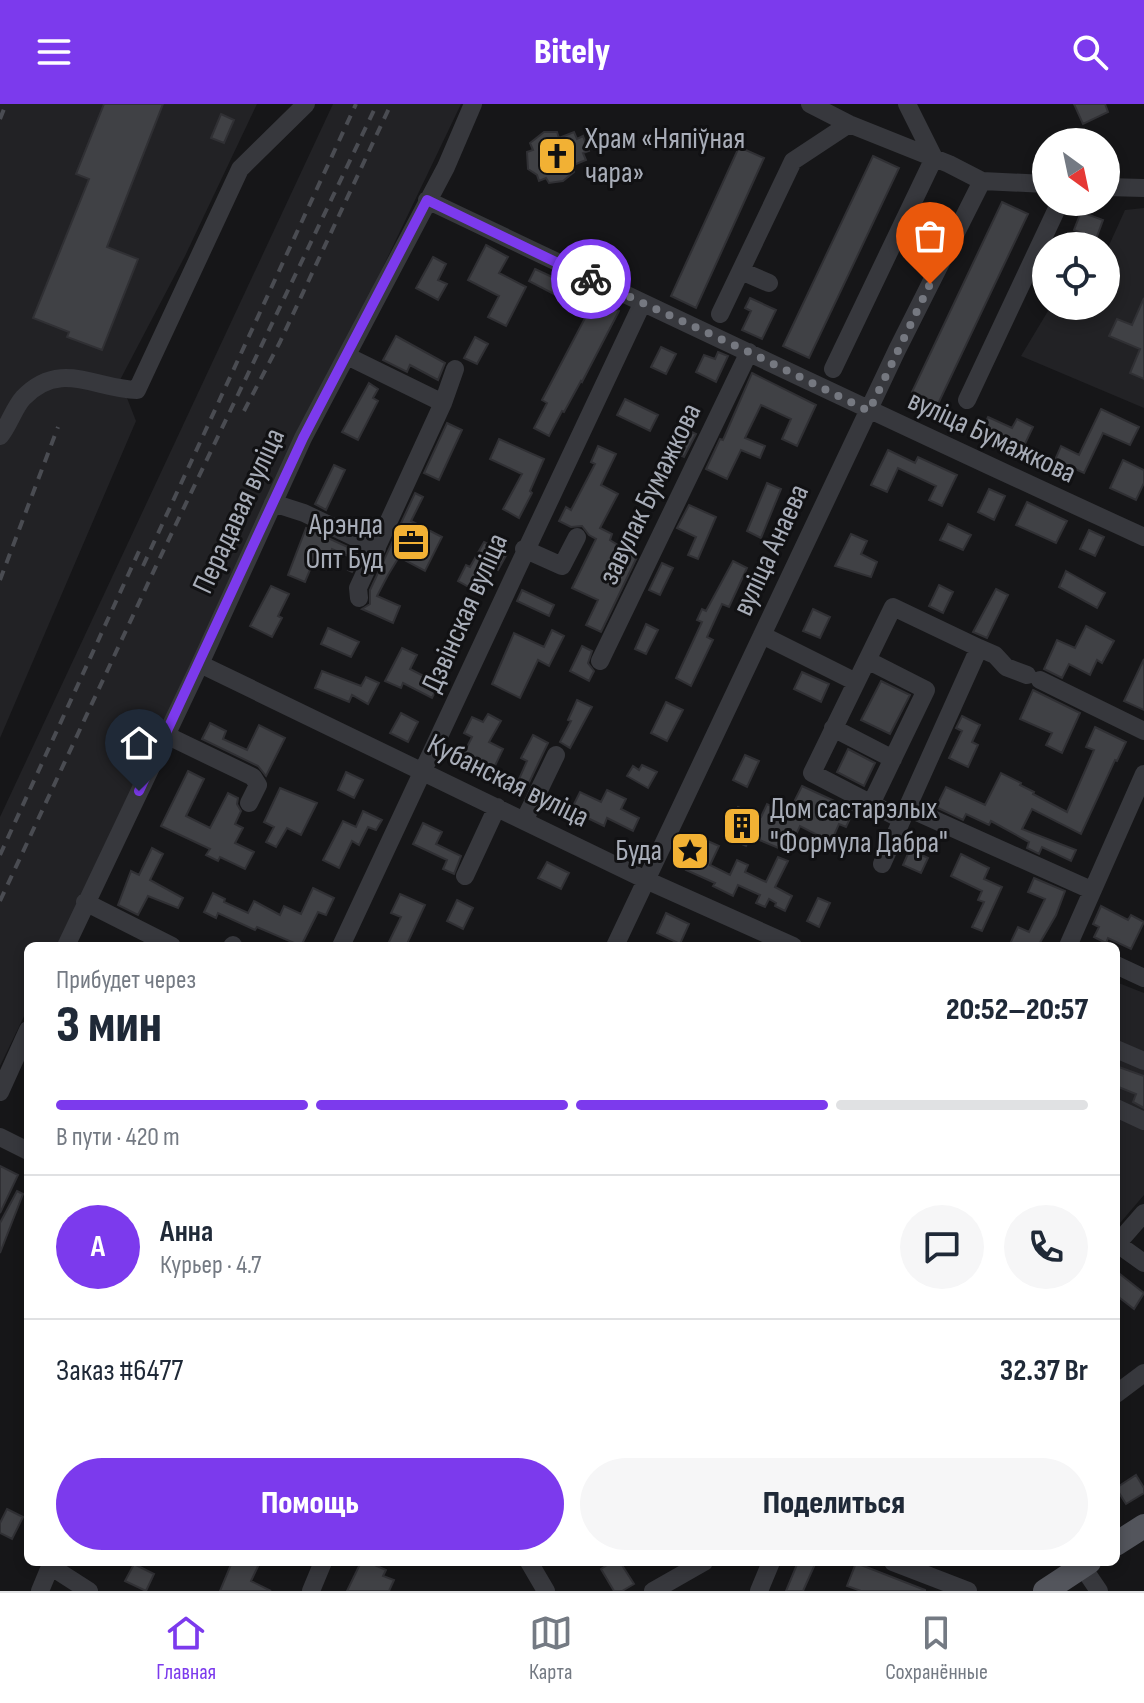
<!DOCTYPE html>
<html lang="ru">
<head>
<meta charset="utf-8">
<style>
  :root { --surface:#fff; --page:#f6f6f7; --text:#1f2937; --muted:#747a83; --line:#e0e1e3; --accent:#7c3aed }
  body { margin:0; font-family:"Sofia Sans Condensed",sans-serif; background:var(--page); color:var(--text); height:100vh; display:flex; flex-direction:column; font-size:30px; white-space:nowrap }
  * { box-sizing:border-box; margin:0 }
  p { font-size:26px; color:var(--muted) }
  .icon { flex:none; width:44px; height:44px; fill:none; stroke:currentColor; stroke-width:2; stroke-linecap:round; stroke-linejoin:round }
  .map { position:relative; flex:1; overflow:hidden }
  .side { position:absolute; left:24px; top:838px; width:1096px; height:624px; display:flex; flex-direction:column; background:var(--surface); border-radius:12px; box-shadow:0 4px 12px #0003 }
  .side>* { flex:none }
  .needle { width:52px; rotate:147deg }
  .fabs { position:absolute; left:1032px; top:24px; display:grid; gap:16px }
  .fabs a { display:grid; place-items:center; width:88px; height:88px; border-radius:50%; background:var(--surface); box-shadow:0 4px 12px #0003; font-size:40px }
  .pin { position:absolute; display:grid; place-items:center; width:68px; height:68px; color:#fff; margin:-82px -34px; border-radius:50% 50% 50% 0; rotate:-45deg; box-shadow:0 0 8px #0007 }
  .pin .icon { rotate:45deg }
  .courier { position:absolute; display:grid; place-items:center; width:80px; height:80px; margin:-40px; border:6px solid #7c3aed; border-radius:50%; background:#fff; color:#222; box-shadow:0 2px 10px #0007 }
  .overview em { font-style:normal; font-weight:800 }
  .overview div { display:flex; flex-direction:column-reverse }
  .overview { display:flex; align-items:center; justify-content:space-between; height:136px; padding:0 32px }
  h1 { font-size:52px; font-weight:800; line-height:60px }
  .bar { display:grid; grid-template-columns:repeat(4,1fr); gap:12px 8px; align-content:center; height:96px; padding:0 32px }
  .bar i { height:10px; border-radius:6px; background:var(--line) }
  .bar .selected { background:var(--accent) }
  .bar p { grid-column:span 4 }
  .line { display:flex; align-items:center; gap:20px; padding:0 32px; border-top:2px solid var(--line) }
  .line div { flex:1 }
  .round { display:grid; place-items:center; flex:none; width:84px; height:84px; border-radius:42px; background:var(--page) }
  .primary-button { display:flex; gap:16px; margin-top:auto; padding:16px 32px }
  .primary-button a { flex:1; height:92px; border-radius:48px; background:var(--accent); color:#fff; font-size:32px; font-weight:800; line-height:92px; text-align:center }
  .primary-button a+a { background:var(--page); color:var(--text) }
  header { display:flex; justify-content:space-between; align-items:center; height:104px; padding:0 32px; background:var(--accent); color:#fff; font-size:36px; font-weight:800 }
  .dock { display:flex; justify-content:space-around; align-items:center; height:112px; border-top:2px solid var(--line); background:var(--surface); font-size:22px; color:var(--muted) }
  .dock a { display:grid; justify-items:center; gap:4px }
  .dock .selected { color:var(--accent) }
  .map>svg:first-child { display:block }
</style>
</head>
<body>
<header><svg class="icon" aria-label="menu" viewBox="0 0 24 24"><path d="M4 6h16M4 12h16M4 18h16"/></svg>Bitely<svg class="icon" aria-label="search" viewBox="0 0 24 24"><circle cx="10" cy="10" r="6"/><path d="M15 15l6 6"/></svg></header>
<div class="map">
<svg width="1144" height="1487" viewBox="0 0 1144 1487">
  <rect width="100%" height="100%" fill="#161618"/>
  <!-- built -->
  <path fill="#222225" d="M0,0H257L185,152L120,276L136,317L0,634Z
    M333,0H461L58,842H28V904L0,962V713Z
    M1144,104V304L1021,252L1051,202H1106V148L1125,106Z
    M1116,878L1144,889V1091L1120,1119L1116,1117Z"/>
  <!-- building -->
  <path fill="#404145" stroke="#303034" stroke-width="2" d="M104,0H163L107,143L138,155L102,246L67,233L69,228L33,214L89,75L76,70Z
    M1074,0H1105L1108,8L1083,20Z
    M221,10L234,16L224,39L211,34Z
    M544,28H557L559,34L574,28L577,35L583,32L589,47L583,49L586,56L571,62L574,68L563,77L549,79L546,74L539,77L537,71L528,65L527,48L533,46L530,39Z
    M739,43L764,54L696,204L671,192Z
    M873,52L899,64L809,254L783,242Z
    M1002,98L1028,110L938,300L912,288Z
    M1081,108L1103,116L1096,135L1074,126Z
    M486,141L508,153L499,169L526,183L506,222L488,213L499,192L468,176Z
    M433,153L446,160L438,176L447,180L438,196L416,184Z
    M535,165L576,184L569,198L529,177Z
    M750,194L776,206L762,235L742,226L751,207L745,204Z
    M1144,194V275L1130,269L1140,245L1109,232L1117,215L1132,221Z
    M595,195L619,207L582,278L581,277L564,308L562,307L549,332L534,324L547,299L542,296Z
    M396,232L445,259L438,276L410,261L407,268L383,256Z
    M475,233L488,240L477,260L464,254Z
    M661,243L676,250L666,270L651,263Z
    M718,248L728,252L716,278L696,268L704,251L715,255Z
    M752,269L816,301L797,342L782,335L791,315L761,301L745,334L765,342L760,354L741,346L727,375L706,365L720,335L723,336Z
    M369,279L378,285L373,294L378,297L358,336L342,328Z
    M625,295L658,311L650,327L617,311Z
    M1101,305L1139,323L1130,341L1103,329L1084,369L1055,356L1061,342L1079,351Z
    M988,313L1012,324L1017,315L1033,323L1024,342L996,329L993,334L981,329Z
    M447,319L462,326L439,376L424,369Z
    M681,323L696,330L684,353L674,348L679,338L674,336Z
    M499,335L544,355L530,387L532,389L519,414L503,405L522,370L490,355Z
    M598,342L616,350L601,381L618,390L600,424L612,430L610,436L637,453L601,528L586,521L598,496L572,484L596,435L589,431L582,422L571,423L559,417L566,403L571,406L595,360L591,358Z
    M888,346L915,359L918,353L957,371L942,402L929,396L936,382L898,364L887,388L871,381Z
    M1123,356L1144,366V379L1136,396L1110,384Z
    M334,361L345,366L326,406L315,400Z
    M767,379L781,385L761,434L747,427Z
    M989,385L1005,392L994,416L978,408Z
    M415,389L423,393L411,417L442,433L425,467L399,453L388,471L377,492L400,502L393,519L362,505L370,500V486Z
    M1027,398L1067,417L1056,439L1016,421Z
    M689,401L716,413L698,455L688,451L696,433L677,424Z
    M948,420L971,431L963,446L940,436Z
    M306,424L361,449L352,468L348,466L353,454L332,445L329,453L317,449L305,478L288,471Z
    M1089,426L1104,433L1095,452L1080,445Z
    M851,430L867,437L861,450L877,458L871,473L835,462Z
    M484,438L507,450L498,466L490,462L476,487L458,477L466,461L470,463Z
    M733,457L747,464L729,503L722,500L707,533L713,536L691,582L676,574L702,518L697,516L702,505L706,507Z
    M662,459L673,464L660,491L649,486Z
    M1066,467L1105,489L1097,504L1059,483Z
    M939,481L953,488L943,509L929,502Z
    M271,482L289,490L278,512L282,514L272,533L250,522Z
    M996,485L1008,491L987,534L973,528Z
    M522,486L554,501L549,512L517,497Z
    M813,505L830,513L820,534L803,527Z
    M646,520L658,526L646,550L635,545Z
    M1086,522L1114,537L1102,559L1097,556L1090,571L1069,560L1062,574L1044,565L1057,536L1075,544Z
    M328,524L359,538L351,553L321,540Z
    M552,526L564,532L549,562L538,556L520,594L492,580L514,529L544,543Z
    M582,542L592,547L588,559L594,567L589,577L570,567Z
    M402,544L417,551L410,565L439,580L432,594L403,579L401,584L385,577Z
    M1144,555V606L1124,597Z
    M322,567L361,582L366,573L379,579L368,600L352,591L349,598L315,584Z
    M802,568L829,580L821,598L794,585Z
    M881,577L910,591L890,630L861,616Z
    M1033,586L1080,609L1062,649L1046,641L1052,629L1020,615Z
    M577,596L592,603L570,644L560,638L571,617L568,616Z
    M666,598L683,606L667,637L651,629Z
    M401,609L418,618L408,638L390,629Z
    M488,610L501,617L489,638L503,645L493,666L505,672L500,683L458,661L472,633L464,629L472,613L483,618Z
    M962,612L980,621L972,638L978,641L968,663L949,654L962,627L956,624Z
    M210,619L226,627L223,635L247,646L259,621L285,634L266,672L258,662L202,635Z
    M1095,623L1126,638L1117,657L1115,656L1081,730L1032,705L1022,725L1076,746L1071,757L1042,743L1039,750L1027,744L1029,738L991,717L989,721L966,710L963,716L936,703L946,683L985,701L1001,669L1021,679L1020,681L1034,688L1033,690L1067,708L1094,646L1086,643Z
    M533,631L548,639L524,689L515,684L527,657L521,654Z
    M848,645L875,659L864,682L837,668Z
    M745,651L759,657L747,683L733,676Z
    M642,661L657,668L648,684L627,672L633,662L639,666Z
    M188,667L204,675L186,712L210,724L228,689L238,694L237,700L241,707L235,720L243,724L235,739L254,748L245,765L220,753L218,757L206,751L210,745L161,722Z
    M346,668L363,676L354,694L338,686Z
    M802,682L854,706L846,723L839,720L831,738L800,722L788,748L750,732L746,742L724,732L738,703L761,713L767,700L788,710Z
    M280,684L317,699L301,731L287,724L276,743L266,738L274,723L264,718Z
    M607,686L626,695L621,705L639,714L633,727L607,714L604,722L571,706L580,688L601,698Z
    M363,707L382,716L376,726L368,723L359,741L352,737L339,764L323,756L343,717L356,723Z
    M423,719L442,728L436,740L461,752L454,770L443,765L447,756L413,740Z
    M701,734L719,742L710,761L730,771L737,756L748,761L745,768L766,778L778,753L788,757L775,783L792,792L785,807L775,802L776,799L769,795L765,803L756,799L760,791L738,781L733,792L713,782L715,779L686,766Z
    M152,744L163,750L150,776L183,794L178,804L148,792L138,811L118,801L131,767L139,771Z
    M910,745L928,754L921,769L903,761Z
    M961,750L989,764L984,775L1002,783L982,827L972,823L984,798L978,796L982,787L951,772Z
    M547,758L569,769L561,785L538,774Z
    M1034,774L1065,787L1056,811L1038,842H1009L1018,823L1029,828L1045,795L1028,788Z
    M313,784L334,794L326,811L318,808L301,842L257,823L255,826L218,809L216,814L204,808L213,789L225,795L224,798L248,809L254,797L280,811L284,802L301,810Z
    M400,790L425,801L406,842H387L401,813L391,809Z
    M818,794L830,799L819,823L807,817Z
    M457,796L473,804L463,825L447,817Z
    M1101,802L1128,816L1131,811L1144,818L1131,845L1108,834L1106,839L1094,833L1099,823L1093,820Z
    M666,809L689,820L680,840L657,829Z
    M1116,962L1144,972V1004L1133,998L1136,990L1116,982Z
    M0,1062L18,1071L0,1109Z
    M17,1087L23,1090L0,1149V1119Z
    M1116,1167L1144,1189L1134,1205L1116,1191Z
    M1136,1371L1144,1384V1389L1126,1400L1116,1384Z
    M7,1405L23,1413L12,1435L0,1429V1419Z
    M232,1458H260L251,1477L271,1487H220Z
    M361,1458H368L386,1466L383,1472L394,1476L389,1487H347Z
    M612,1458H620L634,1480L622,1487H614L601,1465Z
    M798,1458H816L803,1487H786Z
    M856,1459L925,1486V1487H861L847,1482Z
    M134,1460L154,1470L146,1487L125,1477Z"/>
  <g fill="none" stroke-linecap="round" stroke-linejoin="round">
    <!-- minor -->
    <path stroke="#37383d" stroke-width="18" d="M810,0L849,20L949,60L982,77L1046,80
      M1106,83L1144,84
      M427,96C666,210 904,323 1144,433
      M741,167L769,179
      M720,210L793,57L849,20
      M347,252L443,299
      M833,265L934,54L907,0
      M967,296L1060,98
      M0,332C9,321 14,304 23,294C60,255 95,285 137,286L240,65L306,0
      M273,399L304,409L377,444
      M524,445L562,462L577,433
      M359,494L358,484L443,299L455,265
      M762,531L856,578
      M979,544L995,551L1006,563L1027,571
      M867,556L926,586L871,700
      M600,557L749,248
      M200,560L646,776L793,842
      M1040,576L1144,627
      M833,624L893,655
      M166,631L253,673L258,681L249,699
      M525,715L556,651
      M882,760L979,544L893,503L812,669L895,712L908,704L1091,786
      M465,772L497,703
      M85,798L172,842
      M66,842L200,560L303,334L446,63L473,0
      M232,842L233,841
      M341,842C442,629 540,413 642,200
      M615,842L897,246L982,77
      M1068,842L1144,670
      M1116,861L1144,874
      M1116,945L1144,957
      M0,988L28,926
      M1116,1004L1144,1017
      M0,1033L28,1047
      M1116,1139L1144,1159
      M1116,1141L1144,1109
      M1116,1290L1144,1269
      M529,1458L546,1487
      M893,1458L968,1487
      M50,1462L89,1487
      M1082,1462L1099,1487
      M40,1487L52,1458
      M311,1487L323,1458
      M653,1487L704,1458
      M759,1487L771,1458"/>
    <!-- major -->
    <path stroke="#53555c" stroke-width="24" d="M1116,1440L1144,1422
      M1045,1487L1089,1458"/>
    <!-- rail -->
    <path stroke="#4a4c52" stroke-width="4" stroke-dasharray="10 8" stroke-linecap="butt" d="M0,15L6,0
      M244,307L280,238L391,0
      M143,462L356,0
      M0,476L58,323
      M0,751L140,445
      M0,797L157,460L377,0"/>
  </g>
  <g fill="none" stroke-linecap="round" stroke-linejoin="round">
    <!-- done -->
    <path stroke="#757880" stroke-width="8" stroke-dasharray="0 14.4" d="M591,175L749,248L869,307L930,180"/>
    <!-- route -->
    <path stroke="#7c3aed" stroke-width="10" d="M139,687L303,334L427,96L591,175"/>
  </g>
  <!-- icons -->
  <defs>
    <symbol id="church-square" viewBox="-11 -11 22 22"><rect x="-9" y="-9" width="18" height="18" rx="4" fill="#f2b134" stroke="#111113"/><path d="M-1.2-6h2.4v3.5h3.3v2.4h-3.3V6h-2.4V-.1h-3.3v-2.4h3.3Z" fill="#111"/></symbol>
    <symbol id="office-square" viewBox="-11 -11 22 22"><rect x="-9" y="-9" width="18" height="18" rx="4" fill="#f2b134" stroke="#111113"/><path d="M-6-3h4V-5.5h4V-3h4V5H-6ZM-1-4.5V-3h2v-1.5ZM-6 0V1H6V0Z" fill="#111"/></symbol>
    <symbol id="building-square" viewBox="-11 -11 22 22"><rect x="-9" y="-9" width="18" height="18" rx="4" fill="#f2b134" stroke="#111113"/><path d="M-4-6H4V6H1V3H-1V6H-4ZM-2.5-4.3h1.7v1.8h-1.7ZM.8-4.3h1.7v1.8H.8ZM-2.5-1h1.7V.8h-1.7ZM.8-1h1.7V.8H.8Z" fill="#111"/></symbol>
    <symbol id="sight-square" viewBox="-11 -11 22 22"><rect x="-9" y="-9" width="18" height="18" rx="4" fill="#f2b134" stroke="#111113"/><path d="M0-6L1.8-2.2L6-1.7L2.9 1.2L3.7 5.4L0 3.3L-3.7 5.4L-2.9 1.2L-6-1.7L-1.8-2.2Z" fill="#111"/></symbol>
  </defs>
  <g fill-rule="evenodd">
    <use href="#church-square" x="535" y="30" width="44" height="44"/>
    <use href="#office-square" x="389" y="416" width="44" height="44"/>
    <use href="#building-square" x="720" y="700" width="44" height="44"/>
    <use href="#sight-square" x="668" y="725" width="44" height="44"/>
  </g>
  <g text-anchor="middle" dominant-baseline="central" stroke-width="6" stroke-linejoin="round" paint-order="stroke">
    <!-- poi labels -->
    <g font-size="30" fill="#a8adb8" stroke="#111113" text-anchor="start">
      <text x="585" y="35">Храм «Няпіўная<tspan x="585" dy="34">чара»</tspan></text>
      <text x="383" y="421" text-anchor="end">Арэнда<tspan x="383" dy="34">Опт Буд</tspan></text>
      <text x="770" y="705">Дом састарэлых<tspan x="770" dy="34">"Формула Дабра"</tspan></text>
      <text x="662" y="747" text-anchor="end">Буда</text>
    </g>
    <!-- street labels -->
    <g font-size="30" fill="#a8adb8" stroke="#111113">
      <text transform="translate(992 333) rotate(25)">вуліца Бумажкова</text>
      <text transform="translate(650 390) rotate(-64)">завулак Бумажкова</text>
      <text transform="translate(239 407) rotate(-65)">Перадавая вуліца</text>
      <text transform="translate(771 446) rotate(-65)">вуліца Анаева</text>
      <text transform="translate(465 509) rotate(-66)">Дзвінская вуліца</text>
      <text transform="translate(508 677) rotate(26)">Кубанская вуліца</text>
    </g>
  </g>
</svg>
<div class="fabs">
<a><svg class="needle" viewBox="-14 -14 28 28"><path d="M0-13l5 13h-10z" fill="#e53935"/><path d="M0 13l5-13h-10z" fill="#747a83"/></svg></a>
<a><svg class="icon" aria-label="locate" viewBox="0 0 24 24"><circle cx="12" cy="12" r="6"/><path d="M12 2v4M12 18v4M2 12h4M18 12h4"/></svg></a>
</div>
<div class="pin" style="left:930px;top:180px;background:#ea580c"><svg class="icon" aria-label="bag" viewBox="0 0 24 24"><path d="M5 8h14l-1 12H6zM9 8a3 3 0 0 1 6 0"/></svg></div>
<div class="pin" style="left:139px;top:687px;background:#1f2937"><svg class="icon" aria-label="home" viewBox="0 0 24 24"><path d="M3 11l9-7 9 7M6 9v11h12V9"/></svg></div>
<div class="courier" style="left:591px;top:175px"><svg class="icon" aria-label="bike" viewBox="0 0 24 24"><circle cx="6" cy="16" r="4"/><circle cx="18" cy="16" r="4"/><path d="M6 16l4-8h5l3 8M10 8l3 8H6M13 5h3"/></svg></div>
<section class="side">
<div class="overview"><div><h1>3 мин</h1><p>Прибудет через</p></div><em>20:52–20:57</em></div>
<div class="bar"><i class="selected"></i><i class="selected"></i><i class="selected"></i><i></i><p>В пути · 420 m</p></div>
<div class="line" style="height:144px"><b class="round" style="background:var(--accent);color:#fff">А</b><div><b>Анна</b><p>Курьер · 4.7</p></div><a class="round"><svg class="icon" aria-label="chat" viewBox="0 0 24 24"><path d="M4 5h16v11H9l-5 4z"/></svg></a><a class="round"><svg class="icon" aria-label="phone" viewBox="0 0 24 24"><path d="M5 4h4l2 5-3 2q2 4 5 5l2-3 5 2v4C11 20 4 13 5 4z"/></svg></a></div>
<div class="line" style="height:104px"><div>Заказ #6477</div><b>32.37 Br</b></div>
<div class="primary-button"><a>Помощь</a><a>Поделиться</a></div>
</section>
</div>
<nav class="dock">
<a class="selected"><svg class="icon" aria-label="home" viewBox="0 0 24 24"><path d="M3 11l9-7 9 7M6 9v11h12V9"/></svg>Главная</a>
<a><svg class="icon" aria-label="map" viewBox="0 0 24 24"><path d="M3 6l6-2 6 2 6-2v14l-6 2-6-2-6 2zM9 4v14M15 6v14"/></svg>Карта</a>
<a><svg class="icon" aria-label="saved" viewBox="0 0 24 24"><path d="M7 4h10v16l-5-4-5 4z"/></svg>Сохранённые</a>
</nav>
</body>
</html>
